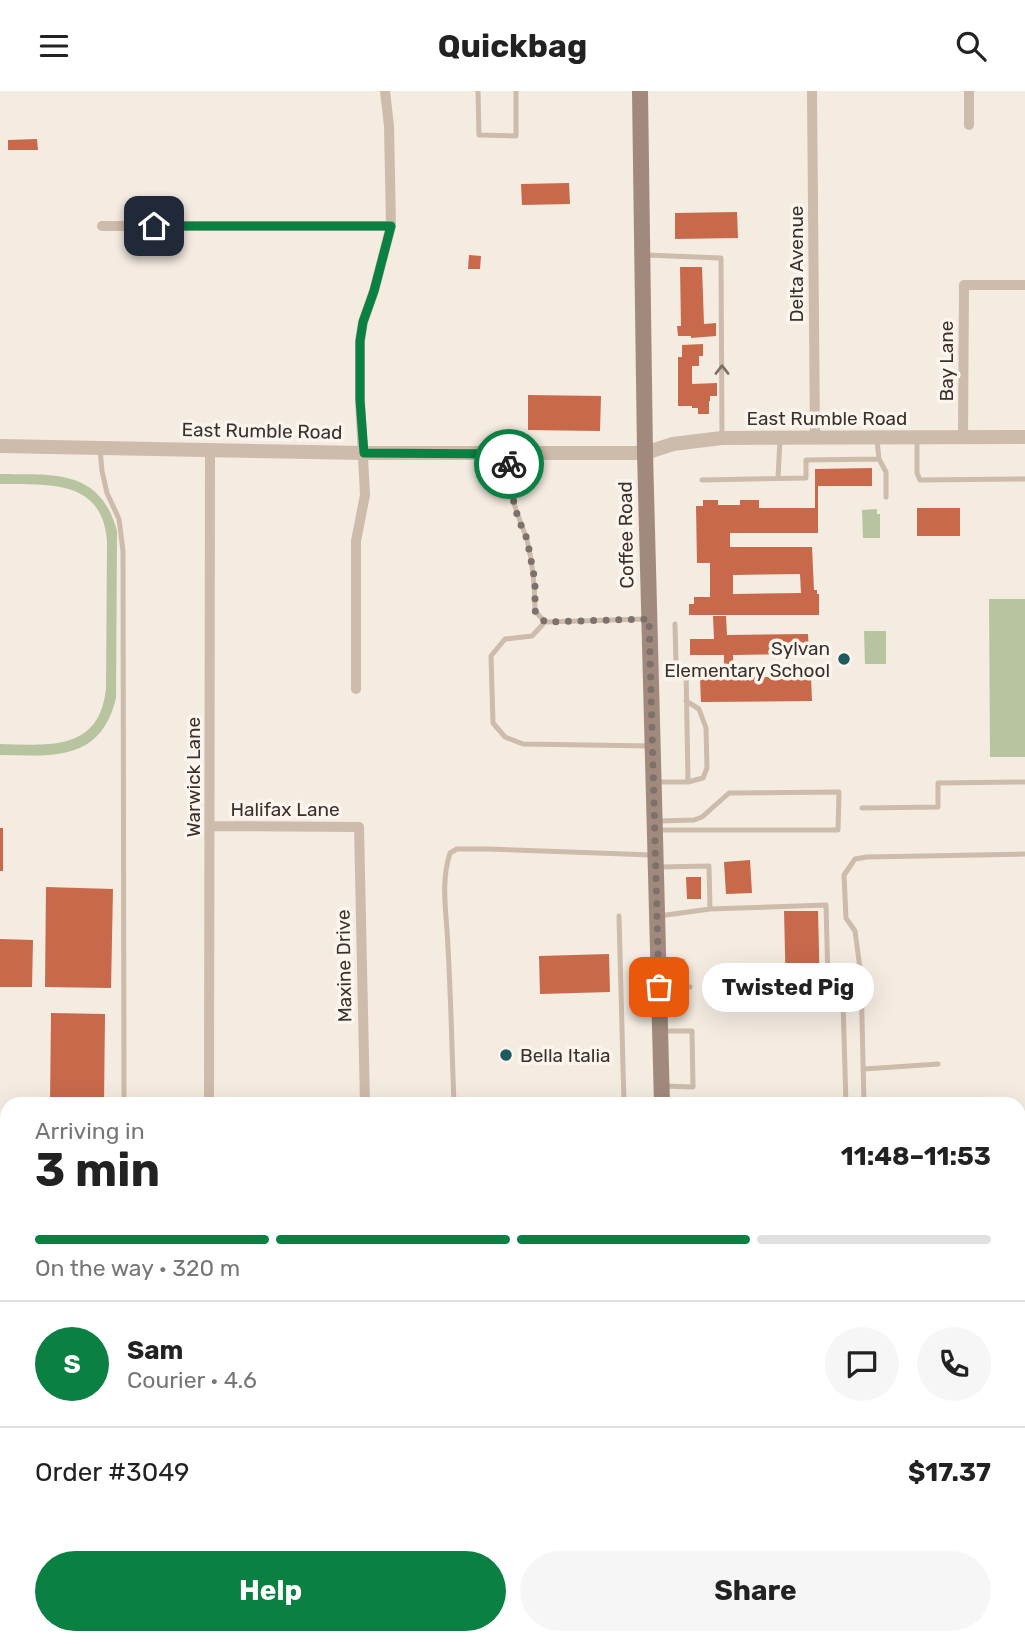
<!DOCTYPE html>
<html lang="en">
<head>
<meta charset="utf-8">
<style>
  :root { --surface:#fff; --page:#f6f6f6; --text:#222; --muted:#767676; --line:#e0e0e0; --accent:#0b8043 }
  body { margin:0; font-family:Rubik,sans-serif; background:var(--page); color:var(--text); height:100vh; display:flex; flex-direction:column; font-size:26px; white-space:nowrap }
  * { box-sizing:border-box; margin:0 }
  p { font-size:23px; color:var(--muted) }
  .icon { flex:none; width:38px; height:38px; fill:none; stroke:currentColor; stroke-width:2; stroke-linecap:round; stroke-linejoin:round }
  .map { position:relative; flex:1; overflow:hidden }
  .panel { position:absolute; left:0px; top:1006px; width:1026px; height:548px; display:flex; flex-direction:column; background:var(--surface); border-radius:21px 21px 0 0; box-shadow:0 7px 28px #0002 }
  .panel>* { flex:none }
  .pin { position:absolute; display:grid; place-items:center; width:60px; height:60px; color:#fff; margin:-30px; border-radius:14px; box-shadow:0 4px 10px #0006 }
  .courier { position:absolute; display:grid; place-items:center; width:70px; height:70px; margin:-35px; border:5px solid #0b8043; border-radius:50%; background:#fff; color:#222; box-shadow:0 2px 9px #0007 }
  .bubble { position:absolute; height:49px; border-radius:24px; background:var(--surface); box-shadow:0 7px 28px #0002; font-size:23px; font-weight:700; line-height:49px; text-align:center }
  .head em { font-style:normal; font-weight:700 }
  .head div { display:flex; flex-direction:column-reverse }
  .head { display:flex; align-items:center; justify-content:space-between; height:119px; padding:0 35px }
  h1 { font-size:46px; font-weight:700; line-height:52px }
  .bar { display:grid; grid-template-columns:repeat(4,1fr); gap:10px 7px; align-content:center; height:84px; padding:0 35px }
  .bar i { height:9px; border-radius:5px; background:var(--line) }
  .bar .selected { background:var(--accent) }
  .bar p { grid-column:span 4 }
  .line { display:flex; align-items:center; gap:18px; padding:0 35px; border-top:2px solid var(--line) }
  .line div { flex:1 }
  .round { display:grid; place-items:center; flex:none; width:74px; height:74px; border-radius:37px; background:var(--page) }
  .action { display:flex; gap:14px; margin-top:auto; padding:14px 35px }
  .action a { flex:1; height:80px; border-radius:42px; background:var(--accent); color:#fff; font-size:28px; font-weight:700; line-height:80px; text-align:center }
  .action a+a { background:var(--page); color:var(--text) }
  header { display:flex; justify-content:space-between; align-items:center; height:91px; padding:0 35px; background:var(--surface); font-size:32px; font-weight:700 }
  .map>svg:first-child { display:block }
</style>
</head>
<body>
<header><svg class="icon" aria-label="menu" viewBox="0 0 24 24"><path d="M4 6h16M4 12h16M4 18h16"/></svg>Quickbag<svg class="icon" aria-label="search" viewBox="0 0 24 24"><circle cx="10" cy="10" r="6"/><path d="M15 15l6 6"/></svg></header>
<div class="map">
<svg width="1025" height="1553" viewBox="0 0 1025 1553">
  <rect width="100%" height="100%" fill="#f4ebe1"/>
  <!-- green -->
  <path fill="#b8c4a0" d="M0,383C53,384 100,377 117,440L116,607C101,671 52,665 0,664V653C48,654 100,661 106,597L107,451C103,387 47,394 0,393Z
    M877,418V423H880V447H863L862,419Z
    M989,508H1025V666H990Z
    M864,540H886V573H865Z"/>
  <!-- building -->
  <path fill="#c8694b" fill-rule="evenodd" d="M37,48L38,59H8V49Z
    M569,92L570,113L522,114L521,93Z
    M737,121L738,147L675,148V122Z
    M469,164L481,165L480,178H468Z
    M680,176H702L704,233L716,232V245L691,247V245H678L677,235H681Z
    M703,253V265H699V275H692V293L717,292V305H710V310H709V323H698V317H692V315H678V266H682V254Z
    M528,304L601,305L600,340L528,339Z
    M872,377V395H818V442H730V456H812L814,499H817V503H819V524H689V513H694V506H710V472H697L696,415H703V409H718V414H740V409H759V417H815V378ZM800,483L801,502L733,503V484Z
    M917,417H960V445H917Z
    M713,525H726L727,544L808,543L809,563L733,564L734,586H811L812,610L701,611L700,587L724,586V564H690V548H714Z
    M0,737H3V780H0Z
    M750,769L752,802L726,803L724,771Z
    M686,786H701V808H687Z
    M46,796L113,798L111,897L45,896Z
    M784,820H818L820,902L786,903Z
    M0,848L33,849L32,896H0Z
    M609,863L610,901L540,903L539,865Z
    M51,922L105,923L104,1013H50Z
    M0,1050H7V1098H0Z
    M1025,1488V1507L1018,1514V1495Z
    M587,1547H632V1553H587Z"/>
  <g fill="none" stroke-linecap="round" stroke-linejoin="round">
    <!-- service -->
    <path stroke="#cdbbac" stroke-width="5" d="M478,0L479,44L516,45V0
      M646,164L721,167L722,347
      M877,349L879,368
      M917,349V382L920,389L1025,388
      M100,358L102,380L107,402L119,428L123,460L124,1013
      M509,363C509,372 508,382 509,391C511,411 521,430 527,449C533,473 535,496 535,520L545,531
      M778,387L780,349
      M702,389L806,387V369L879,368L886,381V406
      M646,528L545,531L532,545L505,548L491,565L493,632L505,646L523,653L652,655
      M675,533L676,573L686,577L688,691
      M657,691H688L703,687L707,677L706,637L699,618L686,610
      M862,717L938,716V692L1025,691
      M657,739H838L839,701L729,702L702,726L694,729L658,730
      M659,776L709,775L710,818
      M619,825L624,1013
      M659,825L710,818L826,814L828,890L843,911L846,1013
      M662,870H683
      M662,896H690
      M663,940H692L693,996L664,995
      M864,978L938,973
      M454,1013C452,961 451,909 448,857C447,824 440,793 450,762L457,758H488L652,764
      M864,1013L861,885L855,840L846,827L844,784L855,768L867,766L1025,763
      M1024,1151L1025,1183
      M1018,1477L1025,1470
      M716,1547V1553
      M795,1553L804,1547"/>
    <!-- minor -->
    <path stroke="#cdbbac" stroke-width="10" d="M812,0L815,346
      M969,0V34
      M102,135H391
      M963,346L964,194H1025
      M356,598V450L365,404L360,309V250L363,231L374,200L391,135L389,35L385,0
      M210,735L359,736L365,1013
      M209,1013L210,358
      M0,1294H7
      M1018,1426L1025,1433
      M0,1440H7
      M19,1547V1553
      M166,1547V1553"/>
    <!-- tertiary -->
    <path stroke="#cdbbac" stroke-width="14" d="M0,355L364,362H645L673,353L722,347L1025,346
      M0,1138H7
      M1018,1148H1025"/>
    <!-- secondary -->
    <path stroke="#a18a7d" stroke-width="16" d="M640,0L645,362L662,1013
      M672,1547V1553"/>
  </g>
  <!-- one-way arrows -->
  <defs><path id="oneway-chevron" d="M-2-3.5L2.5 0L-2 3.5" fill="none" stroke-width="1.6" stroke-linecap="round" stroke-linejoin="round" transform="scale(1.75)"/></defs>
  <use stroke="#7d6f65" href="#oneway-chevron" transform="translate(722 279) rotate(-90)"/>
  <g fill="none" stroke-linecap="round" stroke-linejoin="round">
    <!-- done -->
    <path stroke="#7c716b" stroke-width="7" stroke-dasharray="0 12.6" d="M509,373V392L518,427L527,448L535,490V520L545,531L649,528L659,896"/>
    <!-- route -->
    <path stroke="#0b8043" stroke-width="9" d="M154,135H391L374,200L363,231L360,250V309L364,362L509,363V373"/>
  </g>
  <!-- markers -->
  <g fill="#1f5a5e" stroke="#fbf5ee" stroke-width="2.5">
    <circle cx="844" cy="568" r="7"/>
    <circle cx="506" cy="964" r="7"/>
  </g>
  <g text-anchor="middle" dominant-baseline="central" stroke-width="7" stroke-linejoin="round" paint-order="stroke">
    <!-- street labels -->
    <g font-size="19" fill="#3b302b" stroke="#fbf5ee">
      <text transform="translate(796 173) rotate(-90)">Delta Avenue</text>
      <text transform="translate(946 270) rotate(-90)">Bay Lane</text>
      <text x="827" y="327">East Rumble Road</text>
      <text transform="translate(262 340) rotate(1)">East Rumble Road</text>
      <text transform="translate(626 444) rotate(-91)">Coffee Road</text>
      <text transform="translate(193 686) rotate(-90)">Warwick Lane</text>
      <text x="285" y="718">Halifax Lane</text>
      <text transform="translate(344 875) rotate(-91)">Maxine Drive</text>
    </g>
    <!-- poi labels -->
    <g font-size="19" fill="#3b302b" stroke="#fbf5ee" text-anchor="end">
      <text x="830" y="557">Sylvan<tspan x="830" dy="22">Elementary School</tspan></text>
      <text x="520" y="964" text-anchor="start">Bella Italia</text>
    </g>
  </g>
</svg>
<div class="pin" style="left:659px;top:896px;background:#ea580c"><svg class="icon" aria-label="bag" viewBox="0 0 24 24"><path d="M5 8h14l-1 12H6zM9 8a3 3 0 0 1 6 0"/></svg></div>
<div class="pin" style="left:154px;top:135px;background:#1f2937"><svg class="icon" aria-label="home" viewBox="0 0 24 24"><path d="M3 11l9-7 9 7M6 9v11h12V9"/></svg></div>
<div class="courier" style="left:509px;top:373px"><svg class="icon" aria-label="bike" viewBox="0 0 24 24"><circle cx="6" cy="16" r="4"/><circle cx="18" cy="16" r="4"/><path d="M6 16l4-8h5l3 8M10 8l3 8H6M13 5h3"/></svg></div>
<div class="bubble" style="left:702px;top:872px;width:172px">Twisted Pig</div>
<section class="panel">
<div class="head"><div><h1>3 min</h1><p>Arriving in</p></div><em>11:48–11:53</em></div>
<div class="bar"><i class="selected"></i><i class="selected"></i><i class="selected"></i><i></i><p>On the way · 320 m</p></div>
<div class="line" style="height:126px"><b class="round" style="background:var(--accent);color:#fff">S</b><div><b>Sam</b><p>Courier · 4.6</p></div><a class="round"><svg class="icon" aria-label="chat" viewBox="0 0 24 24"><path d="M4 5h16v11H9l-5 4z"/></svg></a><a class="round"><svg class="icon" aria-label="phone" viewBox="0 0 24 24"><path d="M5 4h4l2 5-3 2q2 4 5 5l2-3 5 2v4C11 20 4 13 5 4z"/></svg></a></div>
<div class="line" style="height:91px"><div>Order #3049</div><b>$17.37</b></div>
<div class="action"><a>Help</a><a>Share</a></div>
</section>
</div>
</body>
</html>
